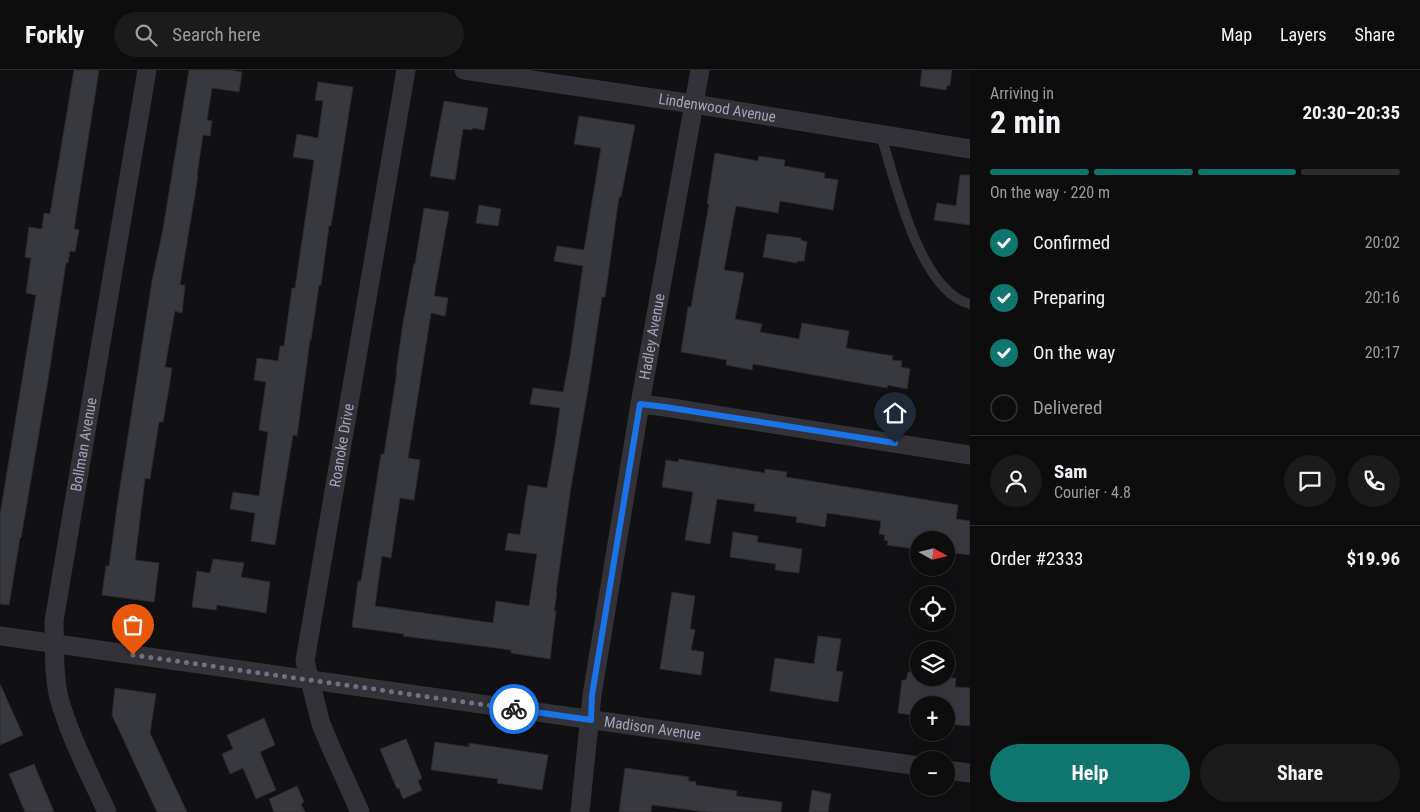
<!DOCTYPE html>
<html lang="en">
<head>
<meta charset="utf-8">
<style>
  :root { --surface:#0d0d0e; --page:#1b1b1c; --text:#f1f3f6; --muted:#9a9c9e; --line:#2d2d2e; --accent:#0f766e }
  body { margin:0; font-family:"Roboto Condensed",sans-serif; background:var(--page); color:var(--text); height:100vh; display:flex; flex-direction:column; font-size:19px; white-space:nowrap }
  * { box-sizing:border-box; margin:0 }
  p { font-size:16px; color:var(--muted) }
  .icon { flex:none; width:28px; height:28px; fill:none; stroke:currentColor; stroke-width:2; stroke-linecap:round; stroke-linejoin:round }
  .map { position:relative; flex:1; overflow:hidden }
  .details { display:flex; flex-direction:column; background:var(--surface); width:450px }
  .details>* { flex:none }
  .needle { width:32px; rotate:98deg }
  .buttons { position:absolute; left:910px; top:461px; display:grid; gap:10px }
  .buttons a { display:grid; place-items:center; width:45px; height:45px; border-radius:50%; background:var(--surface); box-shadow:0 5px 20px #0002,0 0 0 1px var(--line); font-size:25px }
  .pin { position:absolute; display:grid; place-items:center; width:42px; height:42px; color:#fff; margin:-51px -21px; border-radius:50% 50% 50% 0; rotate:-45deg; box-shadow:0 0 5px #0007 }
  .pin .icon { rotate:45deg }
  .courier { position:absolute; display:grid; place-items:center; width:50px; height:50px; margin:-25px; border:4px solid #1a73e8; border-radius:50%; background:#fff; color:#222; box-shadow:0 1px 6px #0007 }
  .head em { font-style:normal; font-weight:700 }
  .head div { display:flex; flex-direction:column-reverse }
  .head { display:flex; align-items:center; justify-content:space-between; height:85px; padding:0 20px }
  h1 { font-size:32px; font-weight:700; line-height:38px }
  .bar { display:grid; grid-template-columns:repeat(4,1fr); gap:8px 5px; align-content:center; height:60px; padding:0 20px }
  .bar i { height:6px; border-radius:4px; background:var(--line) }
  .bar .selected { background:var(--accent) }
  .bar p { grid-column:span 4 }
  .line { display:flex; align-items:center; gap:12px; padding:0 20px; border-top:1px solid var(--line) }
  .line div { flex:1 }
  .round { display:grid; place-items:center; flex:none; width:52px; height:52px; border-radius:26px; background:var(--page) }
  ol { padding:0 20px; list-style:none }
  li { display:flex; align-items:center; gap:15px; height:55px }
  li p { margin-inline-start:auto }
  li .icon { padding:5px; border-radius:50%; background:var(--accent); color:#fff; stroke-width:4 }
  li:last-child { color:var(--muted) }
  li i { width:28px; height:28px; border:2px solid var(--line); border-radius:50% }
  .action { display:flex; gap:10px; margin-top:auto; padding:10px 20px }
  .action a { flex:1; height:58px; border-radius:30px; background:var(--accent); color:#fff; font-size:20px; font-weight:700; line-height:58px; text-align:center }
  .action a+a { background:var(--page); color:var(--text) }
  header { display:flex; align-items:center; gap:30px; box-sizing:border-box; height:70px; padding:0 25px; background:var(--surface); border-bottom:1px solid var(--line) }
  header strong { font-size:24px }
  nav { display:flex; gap:28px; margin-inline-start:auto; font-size:18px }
  .search { width:350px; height:45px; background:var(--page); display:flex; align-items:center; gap:12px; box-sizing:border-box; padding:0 18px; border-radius:28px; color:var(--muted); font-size:19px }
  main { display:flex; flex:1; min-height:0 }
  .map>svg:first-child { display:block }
</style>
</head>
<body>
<header>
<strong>Forkly</strong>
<div class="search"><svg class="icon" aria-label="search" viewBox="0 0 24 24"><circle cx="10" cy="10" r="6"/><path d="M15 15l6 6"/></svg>Search here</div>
<nav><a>Map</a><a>Layers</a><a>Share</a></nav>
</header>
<main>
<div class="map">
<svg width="970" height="742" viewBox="0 0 970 742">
  <rect width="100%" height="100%" fill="#111113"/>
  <!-- building -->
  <path fill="#38393e" stroke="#2b2b2f" d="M74,0H99L74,159L79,160L75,182L70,181L68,193H66L47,316L21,468H20L9,535L0,534V445L36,225L26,223L31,188L25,187L29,157L42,159L44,143L50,144Z
    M189,0H230L242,2L239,22L212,18L207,50L212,51L210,66L203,65L197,105L198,106L180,215H185L182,243L175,241L165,297L172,298L169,318L163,352H159L150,409L145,408L135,490L159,493L154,532L102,525L106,496H109L118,430L152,211L163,159Z
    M922,0H952L950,15L947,16L946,20L920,16Z
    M318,12L353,17L331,156H329L321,215H319L311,270H310L297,366L293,365L275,475L251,471L255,443L230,439L233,422L259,426L268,362L259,360L266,312L254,310L257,288L278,291L280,276H284L292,218H295L314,90L293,87L297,64L318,68L323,31L315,30Z
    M444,31L488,38L484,60L473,58L472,60L463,59L455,110L430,106Z
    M579,46L635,55L621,127H619L605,227H602L588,320L571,417L556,522H557L554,541H556L550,589L511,583V580L403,566L404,564L352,557L358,511H361L381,384H384L397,302H396L403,253L414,193L415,194L424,138L449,142L434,226L448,228L445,246L431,243L408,388L420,390L414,430L400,428L391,488L382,486L375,536L493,553L496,531L529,536L537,484L505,480L508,463L520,465L528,415L547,418L555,373L560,338L530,334L533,318L563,322L570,286L583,196L554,191L557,176L584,180L601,78L574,74Z
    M715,83L758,91L759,86L785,90L784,96L825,103L824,108L838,110L833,140L780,131L778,143L736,136L724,200L744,203L735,249L762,254L760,262L799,269L802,253L849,261L846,278L893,286L892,290L902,291L901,297L910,299L907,319L888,315L887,318L753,294L752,300L726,295L727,290L681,282L688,237H691L709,134H707Z
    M960,105H970V155L934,150L937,133L956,136Z
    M479,135L501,139L498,156L476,153Z
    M767,164L801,168V170L807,172L804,191H797V193L763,187Z
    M679,389L765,403V399L787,402L786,407L958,435L956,449L970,451V485L946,482V470H918L916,479L887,475L888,471L884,470L885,465L879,464L881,451L827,443L825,457L796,452L797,447L754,441L755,434L717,429L710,474L685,470L693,422L662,417L666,390L678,392Z
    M733,462L758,466L757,472L802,479L799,503L775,500L776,494L730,487Z
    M213,489L244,493L241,507L270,512L266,543L217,535L216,540L192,537L197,501L210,503Z
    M672,522L695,526L690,559L695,560L691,580L704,582L701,605L660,599Z
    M818,566L841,569L836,601L843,602L838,632L770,621L775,588L814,594Z
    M908,602L919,603V608H956L955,617L970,618V656L948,654L946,635H919V646L898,643L902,610H906Z
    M0,614L23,665L0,675Z
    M115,618L156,624L150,663L187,742H157L112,645Z
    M264,648L275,675L260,682L276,720L256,729L243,698L230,704L222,684L233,679L227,665Z
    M406,669L422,708L418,711L422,720L403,729L399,718L397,719L380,679Z
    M435,672L469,677V673L548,685L542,720L497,713L498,709L431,700Z
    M34,694L54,742H25L9,704Z
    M625,698L689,707L688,711L696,712V715L737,721L736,726L782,732L781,742H706L652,735L651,742H619Z
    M297,716L304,732L301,734L305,742H274L269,729Z
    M812,720L831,724L828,742H809Z"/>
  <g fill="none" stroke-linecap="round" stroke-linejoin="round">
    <!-- service -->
    <path stroke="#323238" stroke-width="10" d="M881,65C895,110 919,221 970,234"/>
    <!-- minor -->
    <g stroke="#323238" stroke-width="19">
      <path id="s1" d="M464,0L694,34L970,79"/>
      <path d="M640,334L665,337L970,385"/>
      <path id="s2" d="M0,566L919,696"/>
      <path d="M946,700L970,703"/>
      <path id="s3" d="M107,742C90,705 70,667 59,628C53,603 55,577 54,551L147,0"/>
      <path id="s4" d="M360,742L332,680L321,654L305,591L406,0"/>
      <path id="s5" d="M580,742L592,625L640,334L700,0"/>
    </g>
  </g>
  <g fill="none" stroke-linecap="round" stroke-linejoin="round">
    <!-- done -->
    <path stroke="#6f717c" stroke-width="5" stroke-dasharray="0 9" d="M133,585L514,639"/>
    <!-- route -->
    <path stroke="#1a73e8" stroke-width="6" d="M514,639L591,650L592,625L640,334L665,337L895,373"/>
  </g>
  <g text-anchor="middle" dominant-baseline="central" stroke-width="4" stroke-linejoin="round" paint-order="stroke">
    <!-- street labels -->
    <g font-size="15" fill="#a1a5b5" stroke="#0c0c0e">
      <text stroke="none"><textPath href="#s1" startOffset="256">Lindenwood Avenue</textPath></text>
      <text stroke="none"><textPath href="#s5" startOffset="481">Hadley Avenue</textPath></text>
      <text stroke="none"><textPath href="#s3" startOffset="380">Bollman Avenue</textPath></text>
      <text stroke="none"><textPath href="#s4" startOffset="380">Roanoke Drive</textPath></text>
      <text stroke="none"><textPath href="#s2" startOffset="659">Madison Avenue</textPath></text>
    </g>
  </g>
</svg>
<div class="buttons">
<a><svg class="needle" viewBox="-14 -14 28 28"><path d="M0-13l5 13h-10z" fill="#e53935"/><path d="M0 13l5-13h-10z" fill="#9a9c9e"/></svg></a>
<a><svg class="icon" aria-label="locate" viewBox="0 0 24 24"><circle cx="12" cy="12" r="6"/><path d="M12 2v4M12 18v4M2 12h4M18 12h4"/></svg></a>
<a><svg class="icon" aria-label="layers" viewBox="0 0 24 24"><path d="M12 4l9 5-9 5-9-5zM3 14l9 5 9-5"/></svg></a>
<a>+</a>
<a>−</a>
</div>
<div class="pin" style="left:133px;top:585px;background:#ea580c"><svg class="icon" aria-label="bag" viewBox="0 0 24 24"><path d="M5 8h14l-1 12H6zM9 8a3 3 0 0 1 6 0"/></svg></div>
<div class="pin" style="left:895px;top:373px;background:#1f2937"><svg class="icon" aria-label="home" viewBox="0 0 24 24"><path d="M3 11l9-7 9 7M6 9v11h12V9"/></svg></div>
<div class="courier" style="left:514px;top:639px"><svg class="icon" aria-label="bike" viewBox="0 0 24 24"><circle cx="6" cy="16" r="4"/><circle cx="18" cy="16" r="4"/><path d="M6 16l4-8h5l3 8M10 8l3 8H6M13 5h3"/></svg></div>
</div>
<section class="details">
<div class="head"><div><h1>2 min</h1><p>Arriving in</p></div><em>20:30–20:35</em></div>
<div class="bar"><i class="selected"></i><i class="selected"></i><i class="selected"></i><i></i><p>On the way · 220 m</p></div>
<ol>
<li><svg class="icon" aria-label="check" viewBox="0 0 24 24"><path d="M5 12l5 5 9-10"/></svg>Confirmed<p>20:02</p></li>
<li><svg class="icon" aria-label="check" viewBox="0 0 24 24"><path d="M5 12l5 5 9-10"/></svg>Preparing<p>20:16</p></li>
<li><svg class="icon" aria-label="check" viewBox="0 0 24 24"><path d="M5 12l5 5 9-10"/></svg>On the way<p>20:17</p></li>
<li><i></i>Delivered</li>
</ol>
<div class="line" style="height:90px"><a class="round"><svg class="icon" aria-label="person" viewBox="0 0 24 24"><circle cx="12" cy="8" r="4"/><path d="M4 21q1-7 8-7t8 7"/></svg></a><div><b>Sam</b><p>Courier · 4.8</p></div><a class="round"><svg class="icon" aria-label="chat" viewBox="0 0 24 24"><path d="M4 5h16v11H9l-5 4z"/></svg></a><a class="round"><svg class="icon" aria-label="phone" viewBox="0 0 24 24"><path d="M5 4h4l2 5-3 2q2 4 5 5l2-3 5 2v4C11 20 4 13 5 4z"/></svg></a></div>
<div class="line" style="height:65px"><div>Order #2333</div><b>$19.96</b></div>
<div class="action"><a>Help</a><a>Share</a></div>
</section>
</main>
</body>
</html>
